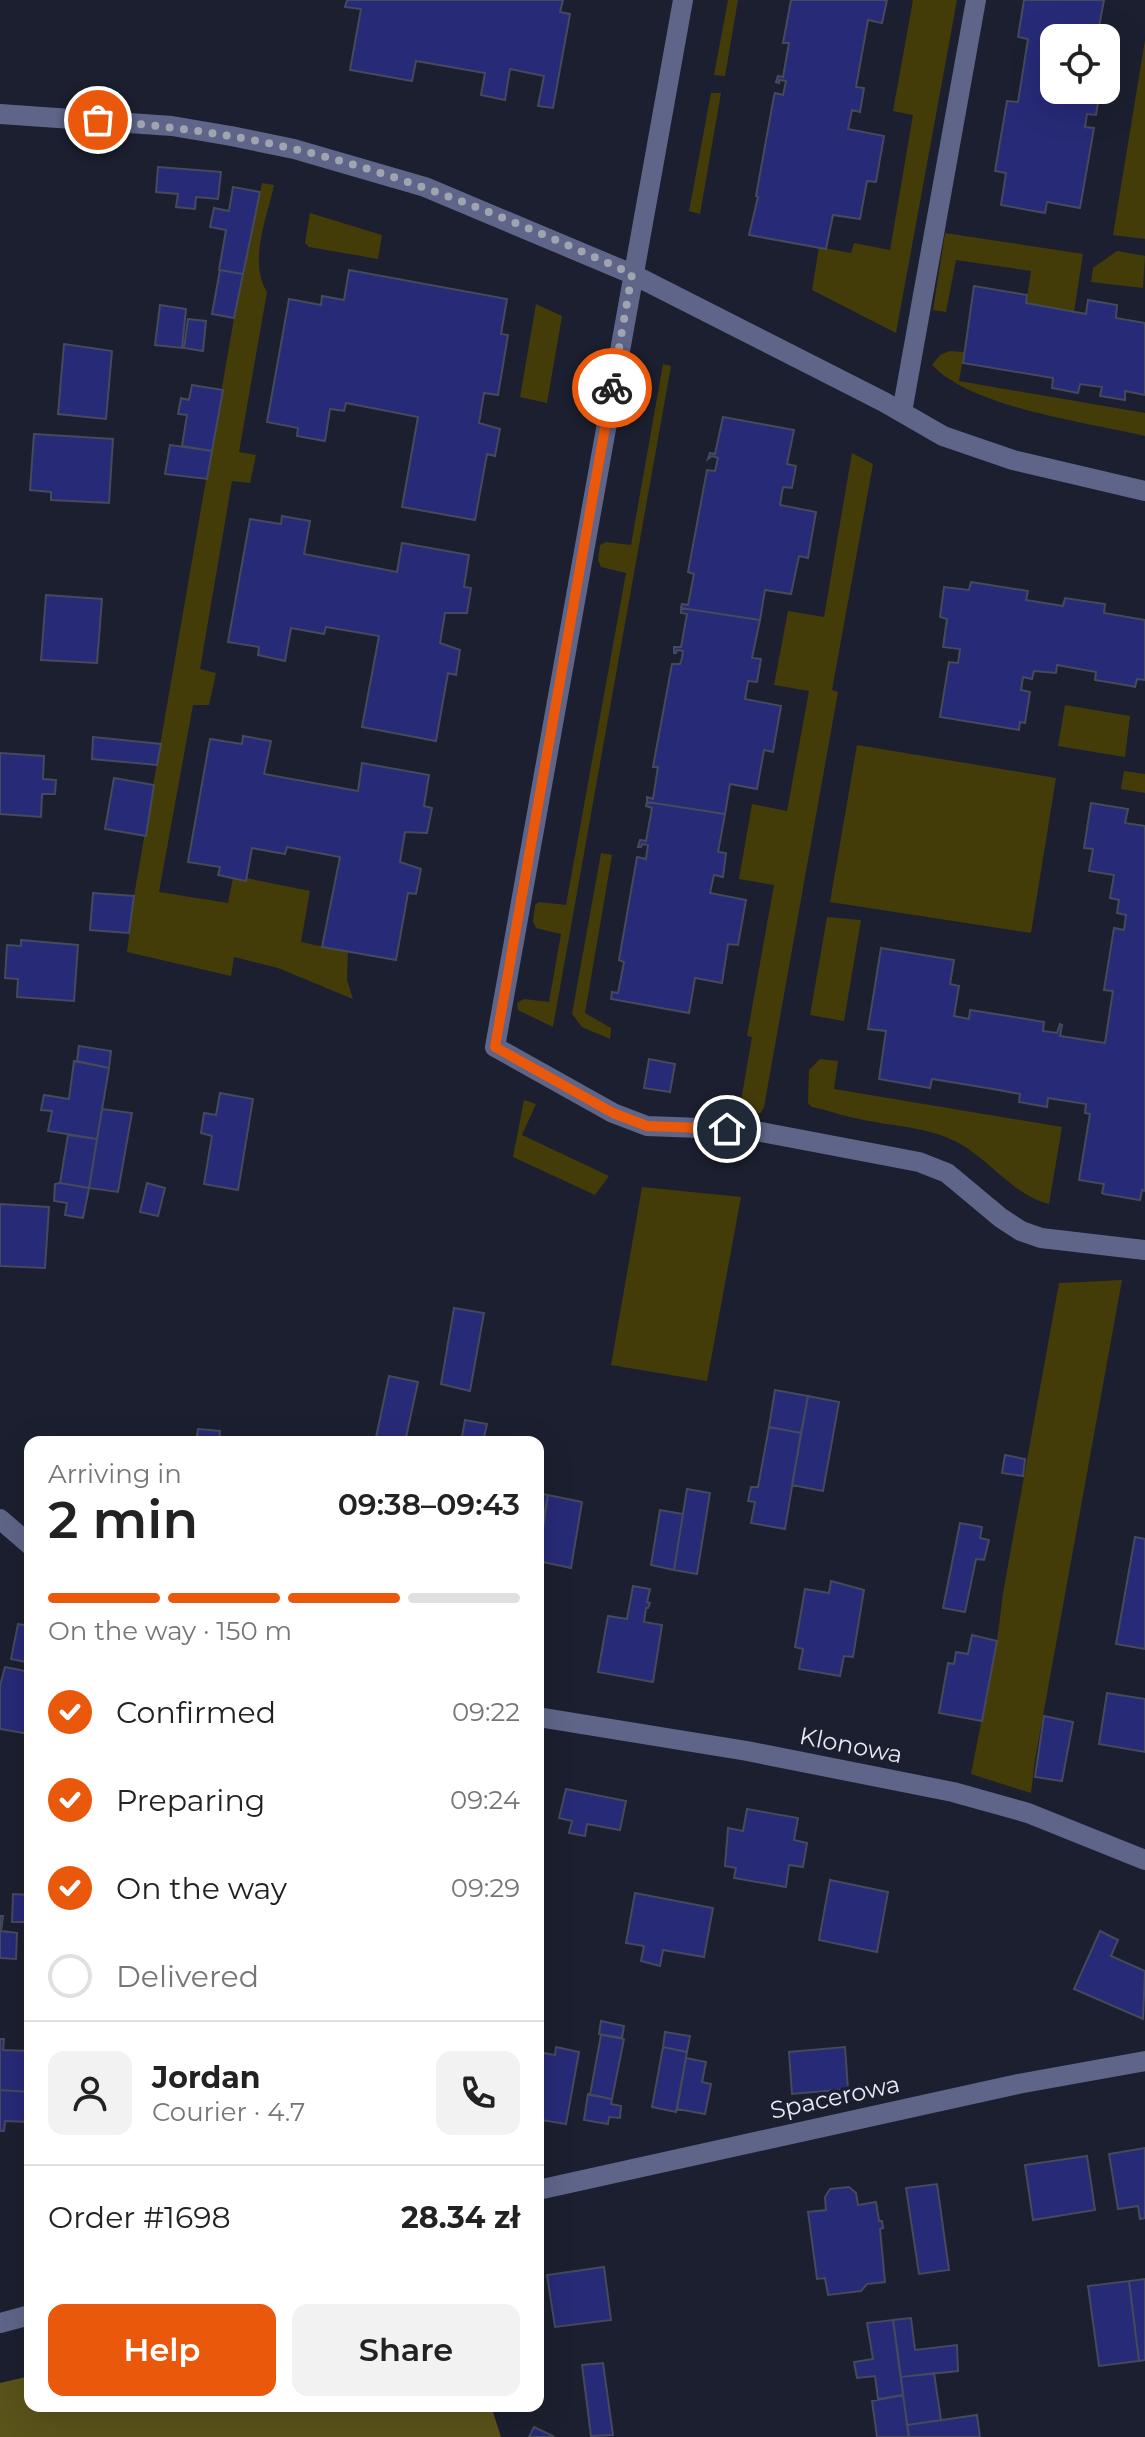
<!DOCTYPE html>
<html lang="en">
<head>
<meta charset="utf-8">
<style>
  :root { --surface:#fff; --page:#f2f2f2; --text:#222; --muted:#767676; --line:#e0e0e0; --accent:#ea580c }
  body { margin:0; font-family:Montserrat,sans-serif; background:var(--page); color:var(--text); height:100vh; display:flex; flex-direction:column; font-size:30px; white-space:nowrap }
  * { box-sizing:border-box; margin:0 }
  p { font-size:26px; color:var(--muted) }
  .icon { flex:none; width:44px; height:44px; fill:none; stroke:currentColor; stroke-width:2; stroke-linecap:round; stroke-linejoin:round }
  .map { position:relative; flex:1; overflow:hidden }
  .side { position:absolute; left:24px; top:1436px; width:520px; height:976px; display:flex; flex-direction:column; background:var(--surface); border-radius:16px; box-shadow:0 8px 32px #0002 }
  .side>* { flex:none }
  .controls { position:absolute; left:1040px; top:24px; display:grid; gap:16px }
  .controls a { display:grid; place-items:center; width:80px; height:80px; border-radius:16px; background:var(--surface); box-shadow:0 8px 32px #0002; font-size:40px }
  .pin { position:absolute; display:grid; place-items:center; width:68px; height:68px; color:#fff; margin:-34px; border:4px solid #fff; border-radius:50%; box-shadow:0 2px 8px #0007 }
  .courier { position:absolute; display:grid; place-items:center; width:80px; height:80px; margin:-40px; border:6px solid #ea580c; border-radius:50%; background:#fff; color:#222; box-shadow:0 2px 10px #0007 }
  .head em { font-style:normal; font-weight:600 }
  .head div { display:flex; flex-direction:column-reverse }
  .head { display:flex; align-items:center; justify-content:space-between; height:136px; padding:0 24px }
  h1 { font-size:52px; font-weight:600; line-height:60px }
  .bar { display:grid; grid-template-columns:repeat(4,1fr); gap:12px 8px; align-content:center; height:96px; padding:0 24px }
  .bar i { height:10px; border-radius:6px; background:var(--line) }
  .bar .selected { background:var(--accent) }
  .bar p { grid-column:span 4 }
  .line { display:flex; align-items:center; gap:20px; padding:0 24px; border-top:2px solid var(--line) }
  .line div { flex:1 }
  .round { display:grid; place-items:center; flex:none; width:84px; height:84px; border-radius:16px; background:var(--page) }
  ol { padding:0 24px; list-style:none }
  li { display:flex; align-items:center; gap:24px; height:88px }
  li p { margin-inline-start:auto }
  li .icon { padding:8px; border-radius:50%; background:var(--accent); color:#fff; stroke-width:4 }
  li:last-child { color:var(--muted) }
  li i { width:44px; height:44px; border:4px solid var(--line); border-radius:50% }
  .button { display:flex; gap:16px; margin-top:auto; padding:16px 24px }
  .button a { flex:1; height:92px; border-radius:16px; background:var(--accent); color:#fff; font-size:32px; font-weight:600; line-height:92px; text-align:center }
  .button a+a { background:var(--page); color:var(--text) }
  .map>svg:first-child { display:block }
</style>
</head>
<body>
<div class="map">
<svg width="1145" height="2437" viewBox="0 0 1145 2437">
  <rect width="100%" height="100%" fill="#1c1f2f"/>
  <!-- green -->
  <path fill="#433c09" d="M728,0H738L725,76L714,75Z
    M913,0H957L896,333L812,290L819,247L851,253L854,243L890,250L913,115L893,111Z
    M1145,40V239L1113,235Z
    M711,93H721L700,214L689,211Z
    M262,183L274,185C267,218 248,261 267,292L239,452L256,455L250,483L232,481L200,669L216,673L209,705H193L159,892L228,903L233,878H246L310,891L301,942L348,952L347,980L353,999L278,968L234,957L231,976L127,952L134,896L234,318Z
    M310,213L382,235L378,259L309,247L305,243Z
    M945,233L1083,254L1074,312L1026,303L1031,271L956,260L946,312L933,310Z
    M1117,251L1145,256L1143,288L1091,282L1093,268Z
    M536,304L562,316L547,403L520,397Z
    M950,351L964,352L959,381L1145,413V436C1086,422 973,408 932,365L940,355Z
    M663,364L671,366L553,1027L518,1010L517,1003L524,999L549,1002L561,934L536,928L533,921L535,905L539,902L566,905L626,573L601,567L598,560L600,545L606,542L631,545Z
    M852,453L873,464L832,690L838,692L764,1107L761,1113C752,1114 743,1110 741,1101L752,1037L747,1036L774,885L739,879L752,804L787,811L809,691L774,685L788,611L824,617Z
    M1065,705L1130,716L1125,757L1058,746Z
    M857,745L1056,778L1031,933L830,902Z
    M1124,771L1145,774V793L1121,789Z
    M601,853L612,855L585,1013L611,1028L610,1039L582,1027L572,1014Z
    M827,917L861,920L844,1021L810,1015Z
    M820,1059L838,1061L834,1089L1062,1127L1049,1204C1013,1195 989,1159 957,1142C926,1126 888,1126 855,1118C840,1115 827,1110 812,1107L808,1103L809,1070Z
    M524,1100L536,1104L522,1135L609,1176L595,1195L513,1157Z
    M642,1187L741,1197L707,1381L611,1365Z
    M1122,1280L1035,1760L1031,1793L971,1774L997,1641L1003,1593L1059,1283Z"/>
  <!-- forest -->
  <path fill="#5a531a" d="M30,2376V2406H491L501,2437H0V2383Z"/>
  <!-- building -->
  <path fill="#272a76" stroke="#45495c" stroke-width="2" d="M347,0H563L560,12L570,14L553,108L538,106L544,76L510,69L505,100L481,95L485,73L416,61L412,81L350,70L361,9L345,7Z
    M791,0H887L882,23L868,20L856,87L864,88L860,112L852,110L848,129L884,136L876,182L867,181L860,219L833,215L826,249L749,235L758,197L756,196L774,96L775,93L783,95L786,81L779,80V83L776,82L778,76L783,77L789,43H783Z
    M1024,0H1104L1097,38H1054V90H1100L1096,115L1087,114L1085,127L1094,128L1080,208L1047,202L1045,213L1001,205L1006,173L995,171L1007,101L1018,102L1028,39L1018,37Z
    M158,167L221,172L218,199L196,197L195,209L176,207L178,194L156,192Z
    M233,187L260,192L243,274L219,270L226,230L210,227L214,208L229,211Z
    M220,270L243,274L234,318L212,314Z
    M349,270L507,299L501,334L508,335L498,395L484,393L479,423L500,429L495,456L487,454L475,520L402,507L418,417L346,403L344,411L330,409L325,441L297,436L298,428L267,422L289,299L321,305L322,296L344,300Z
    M974,286L1027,295L1026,303L1086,314L1088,300L1117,305L1116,318L1145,323V395L1125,391V400L1100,396L1102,387L1080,384L1078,393L1052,388L1053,378L963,363Z
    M160,305L186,309L182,348L155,345Z
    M188,319L206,321L203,351L184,348Z
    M64,344L112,351L106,419L58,414Z
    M192,385L223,390L212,451L182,446L187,415L178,414L181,398L189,400Z
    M723,417L794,430L787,464L796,466L792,488L783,487L780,505L816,512L808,558L799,556L791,594L765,590L760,620L681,608L682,604L688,605L694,574L688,572L707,470L715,471L718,458L712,456L708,459L710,453L715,454Z
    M34,434L113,439L109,503L51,500V492L30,490Z
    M170,445L212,451L207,479L165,474Z
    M282,516L310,521L304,554L397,572L402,543L469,555L464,587L471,588L467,613H445L440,643L460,650L456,675L448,673L436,741L362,727L379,636L326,627L324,634L291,628L285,661L258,655L259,647L228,642L250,519L281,524Z
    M971,582L1028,591L1026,600L1063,606L1065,598L1105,604L1104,613L1145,620V680L1137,679L1135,687L1131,686L1095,680L1096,672L1057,665L1056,673L1034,671L1032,679L1023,677L1021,690L1030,692L1025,723L1020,722L1019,730L940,717L949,662L958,663L960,649L943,647L947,619L940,617L944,587L969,590Z
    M46,595L102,599L97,663L41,660Z
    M681,608L760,620L752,658L761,659L757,682L748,681L745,699L781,706L773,752L764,750L757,789L730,784L725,814L647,802V797L653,799L658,767H653L672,664H680L682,658L683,651L677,650L676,653H674V647H681L687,614L681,613Z
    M243,736L271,741L264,774L358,791L362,763L429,775L424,806L432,808L427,833L405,832L400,862L421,869L416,894L408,893L396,960L322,947L340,857L287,847L285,854L252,848L246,881L218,875L220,867L188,862L210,739L242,744Z
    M93,737L161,744L157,765L92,759Z
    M0,753L44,756L43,779L56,780L55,794H42L41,817L0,814Z
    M114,778L154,785L146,836L105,829Z
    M647,802L725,814L718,852L726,853L723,877L714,875L710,893L746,900L738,945L728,944L722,983L695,978L689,1013L611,999L612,992L618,993L624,962L619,960L637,857L646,859L648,845L642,844L641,847H638L640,840L646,841L652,808L646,806Z
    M1091,803L1128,809L1125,823L1145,826V1191L1142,1190L1140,1200L1104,1194L1102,1193L1104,1184L1079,1180L1090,1114L1085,1113L1086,1104L1048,1098L1047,1107L1019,1102L1020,1094L993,1089L932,1079L930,1088L879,1079L886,1031L868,1029L881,948L954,960L950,984L959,986L954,1016L969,1019L970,1010L1008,1016L1044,1022L1043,1031L1057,1033L1060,1024L1062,1025L1060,1036L1105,1043L1113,991L1104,990L1114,928L1124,930L1126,915L1117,913L1119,900L1110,898L1114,875L1089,871L1093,849L1084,848Z
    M93,893L134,896L129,933L90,930Z
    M21,940L78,945L74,1001L17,997L18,979L5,978L7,945L21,946Z
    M79,1046L111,1051L109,1068L77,1061Z
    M649,1059L675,1064L670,1092L644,1088Z
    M74,1061L109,1068L97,1139L48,1131L52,1111L41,1110L44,1095L69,1099Z
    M220,1093L253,1099L238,1190L204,1184L212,1136L201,1133L204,1113L216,1115Z
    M102,1109L132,1113L118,1192L89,1188Z
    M68,1135L97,1139L89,1188L60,1183Z
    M60,1183L89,1188L83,1218L65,1215L67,1203L54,1201L55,1184Z
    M147,1183L165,1188L158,1216L140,1212Z
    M0,1204L49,1207L45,1268L0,1266Z
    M454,1308L484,1313L470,1391L441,1384Z
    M389,1376L418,1382L405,1442H375Z
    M775,1390L808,1396L801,1433L769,1427Z
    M808,1396L839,1402L823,1491L792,1485Z
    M465,1420L487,1424L483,1442H461Z
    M769,1427L801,1433L785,1529L751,1523L755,1502L748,1501L751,1487H758Z
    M198,1429L220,1431L219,1442H196Z
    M1005,1455L1025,1459L1023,1476L1002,1473Z
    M687,1489L710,1493L697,1574L674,1570Z
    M538,1493L548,1495L541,1532L538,1531Z
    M548,1495L582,1502L571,1568L538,1561Z
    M660,1510L683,1514L674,1570L651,1565Z
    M960,1523L982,1527L980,1538L989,1540L984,1560L976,1559L965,1612L943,1608Z
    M1135,1537L1145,1539V1649L1116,1644Z
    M831,1581L864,1590L853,1657L844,1656L840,1676L799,1669L803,1649L795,1647L805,1589L829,1593Z
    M633,1586L650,1589L647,1602L650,1603L648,1608H646L644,1622L662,1625L653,1682L598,1672L608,1616L627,1619Z
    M18,1624L30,1626V1663L11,1659Z
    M972,1635L997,1641L982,1721L939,1713L948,1663L954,1664L956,1652L968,1654Z
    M5,1667L30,1672V1734L0,1729V1686Z
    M1107,1693L1145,1699V1752L1099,1744Z
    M1044,1716L1073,1722L1062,1781L1035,1777Z
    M566,1789L626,1801L620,1830L587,1824L585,1836L569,1833L572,1821L559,1818Z
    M747,1809L798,1818L794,1840L807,1843L803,1867L789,1865L786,1887L734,1878L736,1868L725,1866L728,1828L743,1831Z
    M830,1880L888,1892L877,1952L819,1940Z
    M635,1893L713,1908L704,1957L663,1950L660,1966L641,1961L644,1946L626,1943Z
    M13,1894L30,1895V1922H12Z
    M0,1916H3L1,1931L17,1933L16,1959L0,1958Z
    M1100,1931L1118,1940L1111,1956L1145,1971L1143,2019L1074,1989Z
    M601,2021L624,2026L622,2038L599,2034Z
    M665,2032L690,2036L687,2052L663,2047Z
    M601,2035L624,2039L612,2099L590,2095Z
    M0,2039H4L3,2050L30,2051V2092L0,2090Z
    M556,2047L579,2052L566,2124L541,2120L543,2113L538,2112V2052L555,2055Z
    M663,2047L687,2052L676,2112L652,2107Z
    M845,2047L848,2089L792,2094L789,2052Z
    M686,2058L706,2062L702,2082L711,2084L705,2114L677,2109Z
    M0,2090L30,2092V2122L5,2121L4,2131H0Z
    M588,2094L612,2099L611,2104L621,2106L620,2118L609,2117L608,2124L584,2120Z
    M1145,2148V2218L1140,2219L1138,2206L1118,2209L1109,2154Z
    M1087,2156L1095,2210L1033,2220L1025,2165Z
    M937,2184L949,2270L919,2274L906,2188Z
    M849,2187L856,2193L858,2205L876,2202L879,2221H882L883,2228L880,2229L885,2282L867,2284L861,2291L828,2295L825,2278L817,2279L808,2212L826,2210L825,2197L830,2189Z
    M604,2267L611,2320L555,2327L547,2275Z
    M1145,2279V2360L1139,2361L1129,2281Z
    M1129,2281L1139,2361L1099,2366L1088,2286Z
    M911,2318L915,2350L957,2345L958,2371L901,2377L893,2320Z
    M893,2320L903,2395L878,2399L875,2376L857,2378L854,2362L873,2359L867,2323Z
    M603,2363L613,2435L591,2436L582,2365Z
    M934,2373L941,2420L907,2425L901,2377Z
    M903,2395L909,2437H877L872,2401Z
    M977,2415L980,2437H909L907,2425Z
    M534,2427L553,2436L552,2437H529Z"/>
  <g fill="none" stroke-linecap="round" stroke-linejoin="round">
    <!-- minor -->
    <path stroke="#5e6588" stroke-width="20" d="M683,0L495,1047L613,1113L647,1126L727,1129
      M0,114L172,126L231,136L294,149L425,187L632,274L884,402L943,436L1013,460L1145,491
      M902,412L976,0
      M761,1132L919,1162L947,1173L1001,1218L1021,1231L1041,1238L1145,1250
      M0,1519L30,1545
      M538,1717L747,1751L953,1792L1028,1813L1145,1860
      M538,2190L1018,2084L1145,2061
      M0,2323L30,2315"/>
  </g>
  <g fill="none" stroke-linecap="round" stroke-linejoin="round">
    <!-- done -->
    <path stroke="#a0a3b0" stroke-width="8" stroke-dasharray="0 14.4" d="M98,120C163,126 227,133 290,148C408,175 522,224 632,274L612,388"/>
    <!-- route -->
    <path stroke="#ea580c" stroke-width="10" d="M612,388L495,1047L613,1113L647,1126L727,1129"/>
  </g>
  <g text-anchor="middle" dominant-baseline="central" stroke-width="7" stroke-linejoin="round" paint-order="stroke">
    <!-- street labels -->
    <g font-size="24" fill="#e7eaf5" stroke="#1c1f2f">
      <text transform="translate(851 1745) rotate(11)">Klonowa</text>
      <text transform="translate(835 2097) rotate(-12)">Spacerowa</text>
    </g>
  </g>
</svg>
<div class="controls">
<a><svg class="icon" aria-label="locate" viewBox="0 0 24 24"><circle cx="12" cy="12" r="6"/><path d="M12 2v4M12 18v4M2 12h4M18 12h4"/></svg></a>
</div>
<div class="pin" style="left:98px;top:120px;background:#ea580c"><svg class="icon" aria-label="bag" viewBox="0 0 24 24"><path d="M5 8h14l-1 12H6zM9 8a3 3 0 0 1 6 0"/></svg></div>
<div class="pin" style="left:727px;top:1129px;background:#1f2937"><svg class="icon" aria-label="home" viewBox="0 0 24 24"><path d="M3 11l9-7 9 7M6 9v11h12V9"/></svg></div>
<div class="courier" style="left:612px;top:388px"><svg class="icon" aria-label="bike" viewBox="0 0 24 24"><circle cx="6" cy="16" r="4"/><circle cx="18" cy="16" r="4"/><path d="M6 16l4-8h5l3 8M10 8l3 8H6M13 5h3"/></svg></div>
<section class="side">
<div class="head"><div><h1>2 min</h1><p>Arriving in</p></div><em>09:38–09:43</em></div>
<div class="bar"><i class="selected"></i><i class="selected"></i><i class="selected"></i><i></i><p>On the way · 150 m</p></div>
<ol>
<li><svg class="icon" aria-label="check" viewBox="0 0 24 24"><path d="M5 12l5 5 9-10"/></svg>Confirmed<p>09:22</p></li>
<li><svg class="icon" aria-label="check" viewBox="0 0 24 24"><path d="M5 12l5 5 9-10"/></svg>Preparing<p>09:24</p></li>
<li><svg class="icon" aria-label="check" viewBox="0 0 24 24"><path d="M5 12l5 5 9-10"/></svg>On the way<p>09:29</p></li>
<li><i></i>Delivered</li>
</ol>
<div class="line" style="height:144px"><a class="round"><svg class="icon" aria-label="person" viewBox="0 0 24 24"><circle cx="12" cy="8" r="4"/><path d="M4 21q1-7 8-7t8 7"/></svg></a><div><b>Jordan</b><p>Courier · 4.7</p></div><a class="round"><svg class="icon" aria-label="phone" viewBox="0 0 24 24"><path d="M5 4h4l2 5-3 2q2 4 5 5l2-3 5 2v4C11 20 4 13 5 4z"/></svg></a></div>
<div class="line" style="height:104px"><div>Order #1698</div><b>28.34 zł</b></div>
<div class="button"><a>Help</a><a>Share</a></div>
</section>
</div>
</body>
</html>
